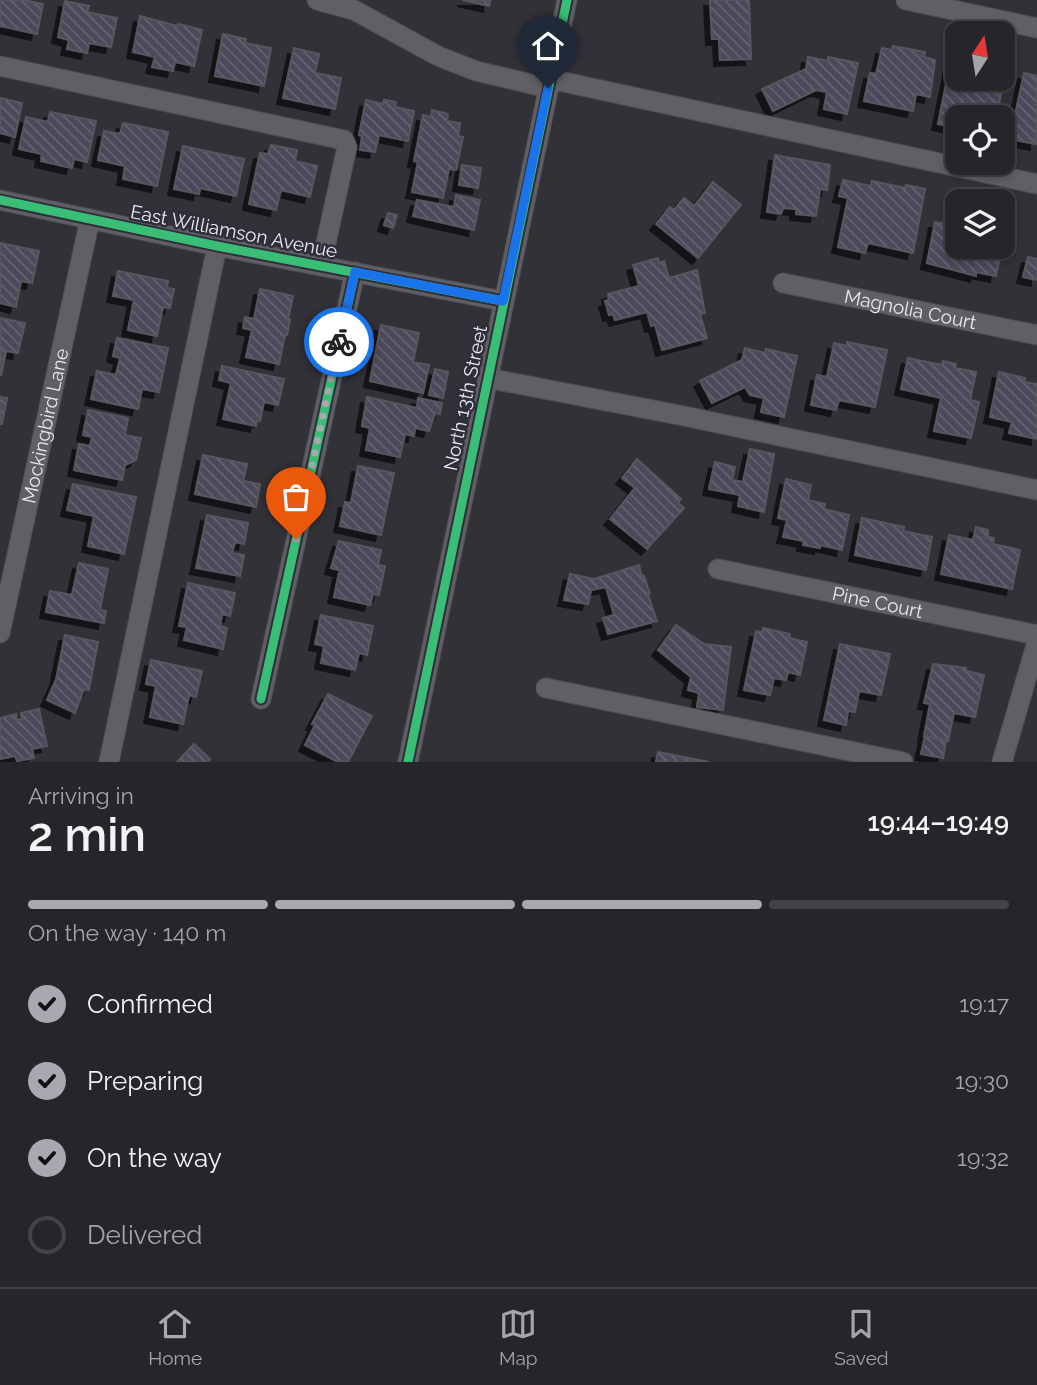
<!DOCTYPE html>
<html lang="en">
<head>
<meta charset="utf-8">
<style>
  :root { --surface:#26252a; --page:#2e2d32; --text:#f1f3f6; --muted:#a4a5a8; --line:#424247; --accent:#a9a8b0 }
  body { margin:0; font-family:Raleway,sans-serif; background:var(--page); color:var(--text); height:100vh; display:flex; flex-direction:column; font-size:26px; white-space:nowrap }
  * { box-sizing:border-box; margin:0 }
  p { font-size:23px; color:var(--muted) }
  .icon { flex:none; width:38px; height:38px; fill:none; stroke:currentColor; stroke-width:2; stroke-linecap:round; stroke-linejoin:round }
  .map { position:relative; height:762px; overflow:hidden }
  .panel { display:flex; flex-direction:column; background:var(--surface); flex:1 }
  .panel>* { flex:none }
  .needle { width:46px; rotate:12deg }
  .fabs { position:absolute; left:945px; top:21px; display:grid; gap:14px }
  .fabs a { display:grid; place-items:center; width:70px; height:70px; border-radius:14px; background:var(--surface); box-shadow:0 4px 10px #0003,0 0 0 2px var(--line); font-size:35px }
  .pin { position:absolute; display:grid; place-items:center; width:60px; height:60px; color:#fff; margin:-72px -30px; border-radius:50% 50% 50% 0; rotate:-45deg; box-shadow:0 0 7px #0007 }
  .pin .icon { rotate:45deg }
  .courier { position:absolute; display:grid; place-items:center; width:70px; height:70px; margin:-35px; border:5px solid #1a73e8; border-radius:50%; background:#fff; color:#222; box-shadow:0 2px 9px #0007 }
  .summary em { font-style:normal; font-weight:600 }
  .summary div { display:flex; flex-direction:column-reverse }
  .summary { display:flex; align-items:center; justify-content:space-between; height:119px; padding:0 28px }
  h1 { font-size:46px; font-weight:600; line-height:52px }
  .bar { display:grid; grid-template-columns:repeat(4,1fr); gap:10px 7px; align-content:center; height:84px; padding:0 28px }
  .bar i { height:9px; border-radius:5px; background:var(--line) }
  .bar .active { background:var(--accent) }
  .bar p { grid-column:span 4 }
  ol { padding:0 28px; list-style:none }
  li { display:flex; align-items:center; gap:21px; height:77px }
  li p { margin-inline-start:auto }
  li .icon { padding:7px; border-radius:50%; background:var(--accent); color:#111; stroke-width:4 }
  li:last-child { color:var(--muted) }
  li i { width:38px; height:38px; border:4px solid var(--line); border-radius:50% }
  .dock { display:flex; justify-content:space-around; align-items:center; height:98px; border-top:2px solid var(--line); background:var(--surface); font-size:19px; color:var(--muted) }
  .dock a { display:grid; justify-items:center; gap:4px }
  .dock .active { color:var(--accent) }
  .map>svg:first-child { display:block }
</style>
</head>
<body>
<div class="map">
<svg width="1037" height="762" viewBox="0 0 1037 762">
  <defs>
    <pattern id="building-back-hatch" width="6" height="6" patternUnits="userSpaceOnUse" patternTransform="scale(1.75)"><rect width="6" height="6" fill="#4c485a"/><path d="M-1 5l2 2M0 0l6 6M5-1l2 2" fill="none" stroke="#666272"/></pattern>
    <filter id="shadow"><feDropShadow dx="-6" dy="6" stdDeviation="0" flood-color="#0009"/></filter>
  </defs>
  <rect width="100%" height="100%" fill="#323138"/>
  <!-- building -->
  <path fill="url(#building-back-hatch)" stroke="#57575d" stroke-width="2" filter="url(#shadow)" d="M0,0H24L43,4L37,34L0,26Z
    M463,0H490L489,6Z
    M710,0H749L751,59L720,60L719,39H712Z
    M65,1L89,6L87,12L117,18L111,47L89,43L87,53L67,49L69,40L58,37Z
    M140,16L177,26L178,24L202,30L194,66L175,62L173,71L152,67L155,57L133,52Z
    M223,34L246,39L245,43L271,48L264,86L215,76Z
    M893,46L925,52L924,57L935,60L930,97L916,94L913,111L864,101L870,73L876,74L882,48L892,50Z
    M294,48L319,54L315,73L341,78L335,109L283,98Z
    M808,57L828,61V57L858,63L847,114L824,109L827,92L816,90L773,111L762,89L806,69Z
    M950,65L957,67V79H1003V68L1007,69L998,108L984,106L981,117L964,115V117H957V128L938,124Z
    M1024,73L1037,76L1036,144L1010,139Z
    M0,98L22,103L15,137L0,133Z
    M366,100L383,104L384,100L396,102L395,107L414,111L408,141L379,135L375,152L360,150L362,136L359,135Z
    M432,110L448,114L447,121L460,123L458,136L463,137L456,170L449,169L443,198L412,192L418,162L414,161L423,115L431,117Z
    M50,112L96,121L87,162L74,159L72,168L41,161L42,154L19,149L26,117L48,122Z
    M123,123L168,132L157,186L123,179L125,166L98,160L104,131L120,134Z
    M271,145L297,150L295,161L317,166L310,197L281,190L276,210L249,204L260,153L268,154Z
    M183,146L244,159L236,196L200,188L199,194L174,189Z
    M775,155L830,165L827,190L820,189L816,216L796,214V209L783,208L781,214L767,212Z
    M462,165L481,168L478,188L459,185Z
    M843,180L871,186L872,181L905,188L906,185L925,189L913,253L868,243L865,253L838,247L848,198L839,196Z
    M713,182L741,205L698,258L656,224L670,207L674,210L684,198L694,206Z
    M456,195L480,200L474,230L413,216L417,200L454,207Z
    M388,213L397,215L393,228L384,225Z
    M935,222L957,226V247H1002L996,276L976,272V276L927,263Z
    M0,243L39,251L32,283L21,281L16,307L0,303Z
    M1028,257L1037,259V280L1023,277Z
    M658,258L659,263L664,261L669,278L697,270L705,313L700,314L707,338L662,350L655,325L651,326L647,312L615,320L613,314L609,315L605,301L609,300L608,294L639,286L633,265Z
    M118,271L168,281L167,288L174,289L170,308L163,307L157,336L128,330L134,300L113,296Z
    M260,289L293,296L288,320H290L287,335H285L279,364L246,357L252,330L243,328L245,317L254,319Z
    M0,318L25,323L18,353L6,351L1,376Z
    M381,325L419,333L413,362L429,365L423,393L370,381Z
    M117,338L168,348L159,392L142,389L138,409L91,399L97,371L116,375L120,358L113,356Z
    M847,342L887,350L875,407L839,400L836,410L811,405L817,375L827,377L834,343L847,346Z
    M745,348L765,353L766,349L797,356L784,417L761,412L764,398L750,395L745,387L712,403L700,381L742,360Z
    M908,358L942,365L943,361L956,364L955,368L976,372L970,400L979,402L971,438L934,431L941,398L901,389Z
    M222,366L284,379L278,405L264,402L260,421L257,420L256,426L223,419L231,383L219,380Z
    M435,369L448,372L443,398L429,395Z
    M999,372L1025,378L1024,382L1037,384V439L1009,433L1012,422L990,417Z
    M0,397L7,398L2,424H0Z
    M367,397L417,408L418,398L442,403L440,414L435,413L429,431L415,428L414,436L405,434L400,457L366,450L370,428L362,426Z
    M88,410L128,418L125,435L141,438L136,460L125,465L122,480L74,470L79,444L90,446L92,437L83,435Z
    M750,449L774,454L764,512L738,506L740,495L709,489L715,462L735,467L732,480L743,482Z
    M203,455L247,464L243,481L260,484L256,507L195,494Z
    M637,459L681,499L678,503L684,508L647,549L610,519L635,488L622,478Z
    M358,466L394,473L381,535L340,526L345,502L351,503Z
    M786,479L811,485L808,500L825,504L824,509L849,515L842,550L820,545V548L803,545L804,541L783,537L787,520L778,518Z
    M73,484L136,497L124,554L88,546L94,516L67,510Z
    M207,515L248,523L244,544L235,542L232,553L244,555L240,576L196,568Z
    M862,518L904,527L903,531L932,537L926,570L855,555Z
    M976,527L988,530V537L994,538L993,544L1020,550L1012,589L941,574L949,535L973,540Z
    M339,541L381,550L378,565L385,566L379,595L373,594L370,605L334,597L339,573L341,574L342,571L331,568Z
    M79,563L108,569L100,610L106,611L104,623L46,612L50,591L72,595Z
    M639,565L642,577L644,576L650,594L648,595L657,621L608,634L603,618L614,615L606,587L591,590L588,604L564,600L570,574L594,579Z
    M188,583L235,593L230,616L222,614L220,626L227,628L223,649L184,640L187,627L179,626Z
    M321,615L373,626L367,655L359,653L355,670L321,663L324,646L315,644Z
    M676,625L704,644L731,647L723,710L697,707L699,693L688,690L691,677L658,650Z
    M763,628L790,634L789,638L807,642L800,675L788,672L786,680L774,678L770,695L744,690L756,631L763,632Z
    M65,635L98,642L89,690L84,689L75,713L47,700L56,680Z
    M840,644L890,654L881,695L859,691L855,712L848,711L846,725L824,720Z
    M151,660L202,671L196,697L189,695L183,724L150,717L156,686L146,684Z
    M933,664L966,668V671L984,675L975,717L954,713L948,741L924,736L930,704L924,703Z
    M328,694L372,716L348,762H338L305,745L315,725L312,724Z
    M39,709L47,746L32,749L34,758L17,761L15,756L0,759V718L16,714L17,720L22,719L21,713Z
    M925,736L946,740L943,758L921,754Z
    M194,744L210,759L208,762H177Z
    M658,752L678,756L709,762H656Z"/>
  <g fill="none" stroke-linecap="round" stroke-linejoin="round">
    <defs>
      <g id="minor">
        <path d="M317,0L354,10L438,56L476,71L548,88"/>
        <path d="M906,0L1037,28"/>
        <path d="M0,66L344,140L347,147L321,266"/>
        <path d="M550,79L1037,184"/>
        <path d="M0,200L217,246L503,301"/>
        <path id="s1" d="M783,283L1037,335"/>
        <path d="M487,378L679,415L1037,490"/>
        <path id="s2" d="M718,569L1037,635"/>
        <path id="s3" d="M0,633L90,219"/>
        <path d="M546,688L903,762"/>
        <path d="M261,699L355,272"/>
        <path d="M109,762L217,246"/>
        <path d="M408,762L567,0"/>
        <path d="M1002,762L1037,642"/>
      </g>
    </defs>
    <!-- minor casing -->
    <use href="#minor" stroke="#504f56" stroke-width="21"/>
    <!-- minor -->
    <use href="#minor" stroke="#5f5f64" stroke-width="19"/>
    <defs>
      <path id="cycleway" d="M0,200L217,246L503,301
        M261,699L355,272
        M408,762L567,0"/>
    </defs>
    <!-- cycleway casing -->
    <use href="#cycleway" stroke="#2f2e3b" stroke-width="13"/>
    <!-- cycleway -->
    <use href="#cycleway" stroke="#3abd76" stroke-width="9"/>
  </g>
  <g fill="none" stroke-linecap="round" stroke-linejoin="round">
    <!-- done -->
    <path stroke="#a9a8b0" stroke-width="7" stroke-dasharray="0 12.6" d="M296,539L339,342"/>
    <!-- route -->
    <path stroke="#1a73e8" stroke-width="9" d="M339,342L355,272L503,301L548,88"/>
  </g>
  <g text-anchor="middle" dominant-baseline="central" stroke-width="5" stroke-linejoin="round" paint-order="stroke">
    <!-- street labels -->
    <g font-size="19" fill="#e9e8f1" stroke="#2f2e3b">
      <text transform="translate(234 231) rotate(11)">East Williamson Avenue</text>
      <text stroke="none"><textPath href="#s1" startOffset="130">Magnolia Court</textPath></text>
      <text transform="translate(465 398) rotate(-78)">North 13th Street</text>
      <text stroke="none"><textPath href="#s3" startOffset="212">Mockingbird Lane</textPath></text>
      <text stroke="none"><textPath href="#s2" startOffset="163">Pine Court</textPath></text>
    </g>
  </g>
</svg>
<div class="fabs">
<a><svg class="needle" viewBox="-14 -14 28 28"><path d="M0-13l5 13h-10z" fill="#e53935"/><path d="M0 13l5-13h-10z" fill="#a4a5a8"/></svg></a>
<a><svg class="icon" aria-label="locate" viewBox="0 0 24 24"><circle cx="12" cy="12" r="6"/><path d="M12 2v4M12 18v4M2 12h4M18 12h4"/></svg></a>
<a><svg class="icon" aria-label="layers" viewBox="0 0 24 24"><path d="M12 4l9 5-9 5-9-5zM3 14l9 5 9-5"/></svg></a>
</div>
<div class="pin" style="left:296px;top:539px;background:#ea580c"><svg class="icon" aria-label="bag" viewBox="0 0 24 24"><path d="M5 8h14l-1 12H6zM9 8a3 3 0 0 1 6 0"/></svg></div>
<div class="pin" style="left:548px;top:88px;background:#1f2937"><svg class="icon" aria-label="home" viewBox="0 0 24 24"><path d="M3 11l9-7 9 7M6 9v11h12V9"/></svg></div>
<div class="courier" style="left:339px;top:342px"><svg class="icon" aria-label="bike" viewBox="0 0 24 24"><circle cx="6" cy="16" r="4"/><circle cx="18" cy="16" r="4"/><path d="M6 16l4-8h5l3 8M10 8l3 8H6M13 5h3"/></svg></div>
</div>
<section class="panel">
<div class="summary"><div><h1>2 min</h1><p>Arriving in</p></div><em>19:44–19:49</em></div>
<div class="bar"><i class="active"></i><i class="active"></i><i class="active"></i><i></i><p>On the way · 140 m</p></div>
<ol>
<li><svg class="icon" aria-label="check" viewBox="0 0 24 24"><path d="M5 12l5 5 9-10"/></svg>Confirmed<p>19:17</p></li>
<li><svg class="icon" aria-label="check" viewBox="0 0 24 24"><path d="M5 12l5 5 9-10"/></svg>Preparing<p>19:30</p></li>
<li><svg class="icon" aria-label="check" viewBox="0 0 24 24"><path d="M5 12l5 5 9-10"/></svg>On the way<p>19:32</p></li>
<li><i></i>Delivered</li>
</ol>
</section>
<nav class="dock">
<a class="active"><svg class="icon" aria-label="home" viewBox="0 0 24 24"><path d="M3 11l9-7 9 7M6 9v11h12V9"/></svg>Home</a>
<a><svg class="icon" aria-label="map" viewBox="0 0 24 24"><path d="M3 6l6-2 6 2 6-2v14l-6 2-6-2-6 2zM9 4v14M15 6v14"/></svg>Map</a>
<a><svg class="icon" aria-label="saved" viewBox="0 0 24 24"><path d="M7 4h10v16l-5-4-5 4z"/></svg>Saved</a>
</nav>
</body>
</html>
